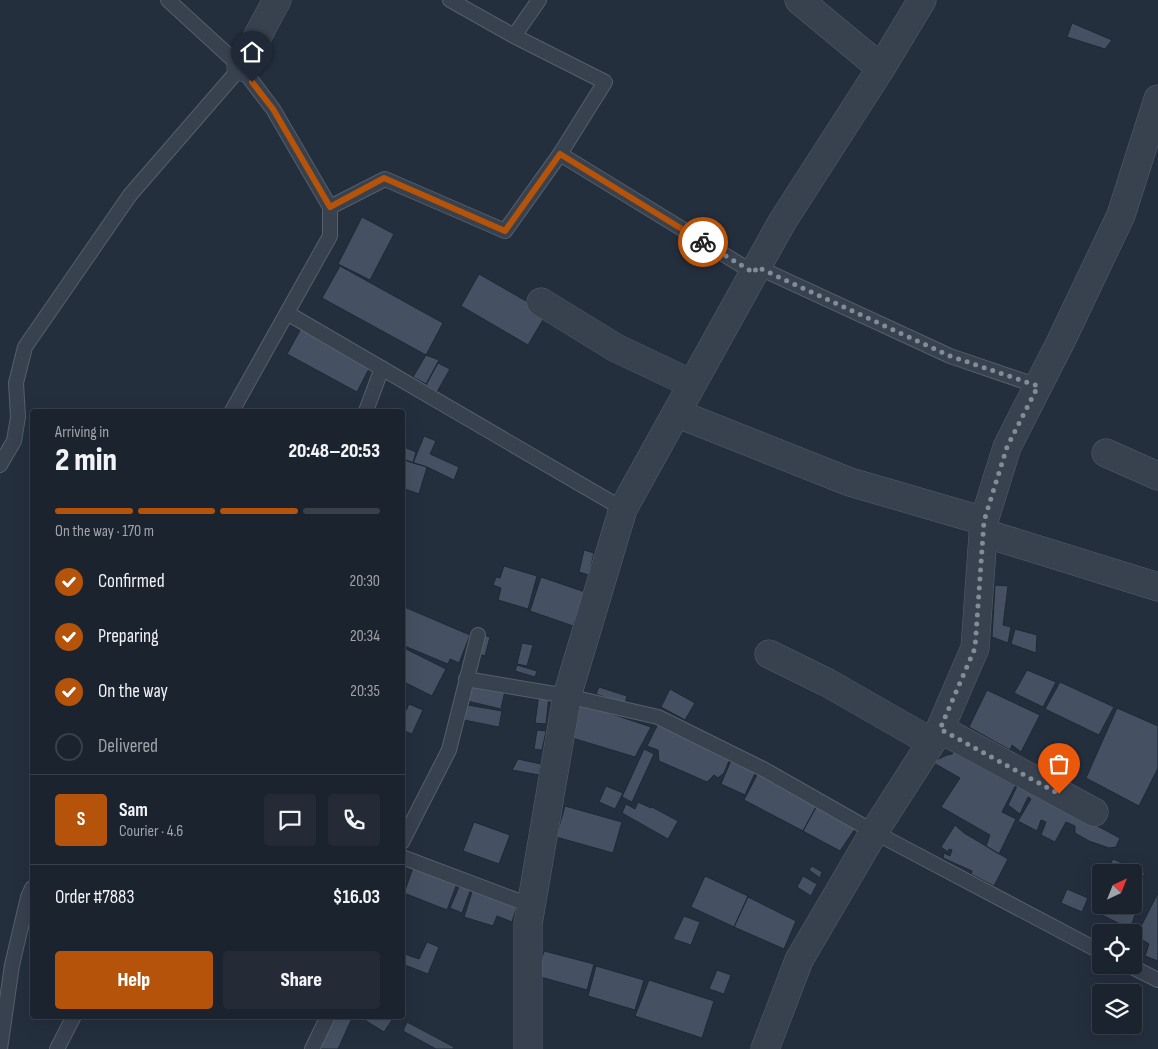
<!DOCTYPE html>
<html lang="en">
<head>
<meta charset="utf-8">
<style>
  :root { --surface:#1b232e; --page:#242b36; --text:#f1f3f6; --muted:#a0a4aa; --line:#39404a; --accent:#b45309 }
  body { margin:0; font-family:"Sofia Sans Condensed",sans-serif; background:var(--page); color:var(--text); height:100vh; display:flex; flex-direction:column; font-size:19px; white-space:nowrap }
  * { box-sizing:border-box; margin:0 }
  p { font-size:16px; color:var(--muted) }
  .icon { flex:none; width:28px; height:28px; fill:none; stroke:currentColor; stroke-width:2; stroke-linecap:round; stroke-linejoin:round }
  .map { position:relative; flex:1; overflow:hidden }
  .side { position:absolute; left:30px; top:409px; width:375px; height:610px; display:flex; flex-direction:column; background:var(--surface); border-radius:5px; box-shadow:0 5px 20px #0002,0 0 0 1px var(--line) }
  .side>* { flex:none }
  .needle { width:32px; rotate:43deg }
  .tools { position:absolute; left:1092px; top:864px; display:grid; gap:10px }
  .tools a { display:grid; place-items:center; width:50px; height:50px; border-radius:5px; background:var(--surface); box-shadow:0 5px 20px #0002,0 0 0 1px var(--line); font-size:25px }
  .pin { position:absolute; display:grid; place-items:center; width:42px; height:42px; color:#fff; margin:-51px -21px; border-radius:50% 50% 50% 0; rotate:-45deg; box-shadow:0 0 5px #0007 }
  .pin .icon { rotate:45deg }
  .courier { position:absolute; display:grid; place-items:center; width:50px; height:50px; margin:-25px; border:4px solid #b45309; border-radius:50%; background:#fff; color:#222; box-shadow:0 1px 6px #0007 }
  .head em { font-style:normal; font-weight:800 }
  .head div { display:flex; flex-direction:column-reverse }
  .head { display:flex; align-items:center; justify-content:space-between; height:85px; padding:0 25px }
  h1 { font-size:32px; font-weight:800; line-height:38px }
  .bar { display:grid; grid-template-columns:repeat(4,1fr); gap:8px 5px; align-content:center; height:60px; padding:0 25px }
  .bar i { height:6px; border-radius:4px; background:var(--line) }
  .bar .current { background:var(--accent) }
  .bar p { grid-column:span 4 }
  .line { display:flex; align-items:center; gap:12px; padding:0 25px; border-top:1px solid var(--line) }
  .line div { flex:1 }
  .round { display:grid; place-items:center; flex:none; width:52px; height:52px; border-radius:5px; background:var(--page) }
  ol { padding:0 25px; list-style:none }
  li { display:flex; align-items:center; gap:15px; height:55px }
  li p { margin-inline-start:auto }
  li .icon { padding:5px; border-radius:50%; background:var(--accent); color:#fff; stroke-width:4 }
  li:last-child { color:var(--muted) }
  li i { width:28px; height:28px; border:2px solid var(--line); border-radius:50% }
  .action { display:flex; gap:10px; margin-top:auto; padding:10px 25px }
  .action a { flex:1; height:58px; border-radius:5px; background:var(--accent); color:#fff; font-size:20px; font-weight:800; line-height:58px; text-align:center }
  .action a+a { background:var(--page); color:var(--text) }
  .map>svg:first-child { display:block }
</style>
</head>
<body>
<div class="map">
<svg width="1158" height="1049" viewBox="0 0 1158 1049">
  <rect width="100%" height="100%" fill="#242f3e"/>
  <!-- building -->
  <path fill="#455162" stroke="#1f2835" d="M1072,23L1112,40L1105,49L1067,37Z
    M362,217L394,234L370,280L338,264Z
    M340,266L443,323L426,355L322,298Z
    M479,274L547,313L528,345L461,306Z
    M303,325L372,363L357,392L287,354Z
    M426,355L439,360L426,384L413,377Z
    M438,363L450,369L437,392L426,385Z
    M424,436L436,441L430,454L459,467L454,480L427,467L413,463Z
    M402,446L416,452L413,463L402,459Z
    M402,459L427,467L419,494L402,488Z
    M584,550L594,553L589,575L579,572Z
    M504,566L537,576L528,609L498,600L501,588L493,585L496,577L500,578Z
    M541,577L585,592L573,626L530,611Z
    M995,585L1008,586L1003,625L1011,627L1008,643L992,637Z
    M402,606L470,635L459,663L450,659L448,664L402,645Z
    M1015,629L1037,635L1036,653L1011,644Z
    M480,634L490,637L485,656L475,653Z
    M522,643L533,645L527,666L517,664Z
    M402,647L446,669L432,696L402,681Z
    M517,665L537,671L535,677L515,671Z
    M1027,670L1056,682L1043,707L1014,693Z
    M1060,682L1114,707L1099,735L1045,709Z
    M467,683L505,691L501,709L463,700Z
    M599,687L627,696L625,704L596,694Z
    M670,689L695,703L685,720L661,707Z
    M987,690L1040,715L1021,752L1012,745L1010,750L969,727Z
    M539,694L549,696L546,724L535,723Z
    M576,702L651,727L635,757L569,737Z
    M409,704L423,710L412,734L402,730V719Z
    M462,704L502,711L499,727L459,719Z
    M1117,708L1158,726V768L1139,806L1086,778Z
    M659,722L731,756L724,773L718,778L714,775L707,782L659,761L658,750L647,746Z
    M537,730L546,731L542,750L534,749Z
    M957,746L1018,781L1002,812L1016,819L999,854L986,846L990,835L941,807L960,778L932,762L947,755L952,754Z
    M644,749L654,754L632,802L622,797Z
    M732,758L757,769L745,795L721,784Z
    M518,759L541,764L539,775L512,770Z
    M759,771L819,802L803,831L744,800Z
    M1018,784L1120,838L1116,847L1109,848L1089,841L1075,833V826L1066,822L1055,842L1041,835L1046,822L1041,820L1037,831L1018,821L1031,799L1028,797L1020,814L1008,805Z
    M606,786L623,793L615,809L599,802Z
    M819,801L859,823L840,851L803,831Z
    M638,802L651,808L652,807L678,821L668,839L622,813L626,804L635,809Z
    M565,806L622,822L613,853L556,837Z
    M474,822L510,835L499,864L463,851Z
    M955,825L964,833L1008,859L994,886L971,874L972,871L943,858L944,853L950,856L952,850L949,849L948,852L941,847Z
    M1113,859L1145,873L1135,891L1134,890V872H1106Z
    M414,865L458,881L447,910L404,893Z
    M812,866L822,872L820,878L809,870Z
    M705,876L748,896L734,927L691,907Z
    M803,876L817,884L811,896L797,887Z
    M461,882L472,886L462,913L450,908Z
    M473,889L518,903L512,922L497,916L493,926L464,917Z
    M1067,889L1088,898L1082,912L1061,903Z
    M1158,893V961L1145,956L1149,944L1136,936Z
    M748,897L796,921L784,949L734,927Z
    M1134,898L1140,901L1129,932H1117L1120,924L1098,913L1102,905H1134Z
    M684,916L700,922L691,945L673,939Z
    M427,942L439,947L428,974L402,964V953L419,959Z
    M544,951L594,964L587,990L537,976Z
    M596,966L644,980L635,1010L588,996Z
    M717,970L731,975L724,994L709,989Z
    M649,980L714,1001L702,1038L635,1016Z
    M329,1016H353L338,1049H313Z
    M358,1016H393L394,1017L384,1032Z
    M407,1022L454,1047L453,1049H436L403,1031Z"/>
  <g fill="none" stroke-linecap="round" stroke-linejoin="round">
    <defs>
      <path id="lane" d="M168,0L241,67L273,109L330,207V236L232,411
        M514,36L539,0
        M560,154L754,273
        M330,207L385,179L505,231L560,154L605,82L514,36L450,0
        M757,267L950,356L1038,386
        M287,313L623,509
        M366,411L382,368
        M0,465L14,441L18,417L16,383L25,347L130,195L241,67
        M466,679L567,696L658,717L765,770L874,832L1101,952
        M402,842L449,750L478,635
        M402,857L532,906
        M1128,965L1158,980
        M0,1049L12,965L28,897L32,888
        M57,1049L74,1016
        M312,1049L328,1016"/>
      <path id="street" d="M799,0L881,68
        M241,67L277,0
        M541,302L616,348L692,384
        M676,413L850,482L984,521
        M1106,453L1158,476
        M984,533L1158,587
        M769,654L828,683L931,742
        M940,729L1094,812
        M528,1049V924L567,696L623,509L782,222L881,68L922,0
        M765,1049L799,960L874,832L940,729L975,648L984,521L1007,447L1061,341L1121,215L1158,99"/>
    </defs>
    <!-- lane casing -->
    <use href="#lane" stroke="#565f6c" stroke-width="16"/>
    <!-- street casing -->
    <use href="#street" stroke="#565f6c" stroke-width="29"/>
    <!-- lane -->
    <use href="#lane" stroke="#38414e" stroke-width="14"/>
    <!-- street -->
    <use href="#street" stroke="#38414e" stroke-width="28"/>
  </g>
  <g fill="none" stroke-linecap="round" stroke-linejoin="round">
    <!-- done -->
    <path stroke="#828b98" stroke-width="5" stroke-dasharray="0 9" d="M703,242L754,273L757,267L950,356L1038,386L1007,447L984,521L975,648L940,729L1059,794"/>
    <!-- route -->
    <path stroke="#b45309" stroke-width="6" d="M252,82L273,109L330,207L384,178L505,231L560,154L703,242"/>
  </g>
</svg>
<div class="tools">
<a><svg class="needle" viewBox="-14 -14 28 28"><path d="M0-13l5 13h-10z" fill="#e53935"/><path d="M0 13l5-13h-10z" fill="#a0a4aa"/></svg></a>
<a><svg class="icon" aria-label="locate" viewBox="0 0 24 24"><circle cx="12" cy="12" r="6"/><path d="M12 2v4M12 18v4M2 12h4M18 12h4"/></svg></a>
<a><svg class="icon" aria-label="layers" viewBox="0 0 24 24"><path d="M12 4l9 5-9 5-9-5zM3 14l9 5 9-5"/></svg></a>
</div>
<div class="pin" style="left:1059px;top:794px;background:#ea580c"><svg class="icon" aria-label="bag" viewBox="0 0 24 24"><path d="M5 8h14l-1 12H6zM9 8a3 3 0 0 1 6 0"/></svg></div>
<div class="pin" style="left:252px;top:82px;background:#1f2937"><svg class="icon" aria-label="home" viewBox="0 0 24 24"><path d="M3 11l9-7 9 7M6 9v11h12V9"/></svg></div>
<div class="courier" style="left:703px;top:242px"><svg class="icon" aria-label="bike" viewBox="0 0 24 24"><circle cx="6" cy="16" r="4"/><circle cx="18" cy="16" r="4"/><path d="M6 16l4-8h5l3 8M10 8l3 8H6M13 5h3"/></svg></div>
<section class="side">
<div class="head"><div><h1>2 min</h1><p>Arriving in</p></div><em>20:48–20:53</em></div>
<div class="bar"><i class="current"></i><i class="current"></i><i class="current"></i><i></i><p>On the way · 170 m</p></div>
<ol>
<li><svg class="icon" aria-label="check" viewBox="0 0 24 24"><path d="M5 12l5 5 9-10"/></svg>Confirmed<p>20:30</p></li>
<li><svg class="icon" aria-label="check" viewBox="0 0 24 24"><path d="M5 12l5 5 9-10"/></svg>Preparing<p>20:34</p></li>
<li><svg class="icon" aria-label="check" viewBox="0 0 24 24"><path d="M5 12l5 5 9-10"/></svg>On the way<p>20:35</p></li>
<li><i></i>Delivered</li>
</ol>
<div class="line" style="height:90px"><b class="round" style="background:var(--accent);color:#fff">S</b><div><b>Sam</b><p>Courier · 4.6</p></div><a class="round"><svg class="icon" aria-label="chat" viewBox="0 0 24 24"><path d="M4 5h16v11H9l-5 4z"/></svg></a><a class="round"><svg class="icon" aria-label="phone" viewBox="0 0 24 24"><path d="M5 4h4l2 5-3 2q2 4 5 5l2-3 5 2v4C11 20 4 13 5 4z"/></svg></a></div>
<div class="line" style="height:65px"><div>Order #7883</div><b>$16.03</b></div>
<div class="action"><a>Help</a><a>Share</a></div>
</section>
</div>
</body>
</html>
